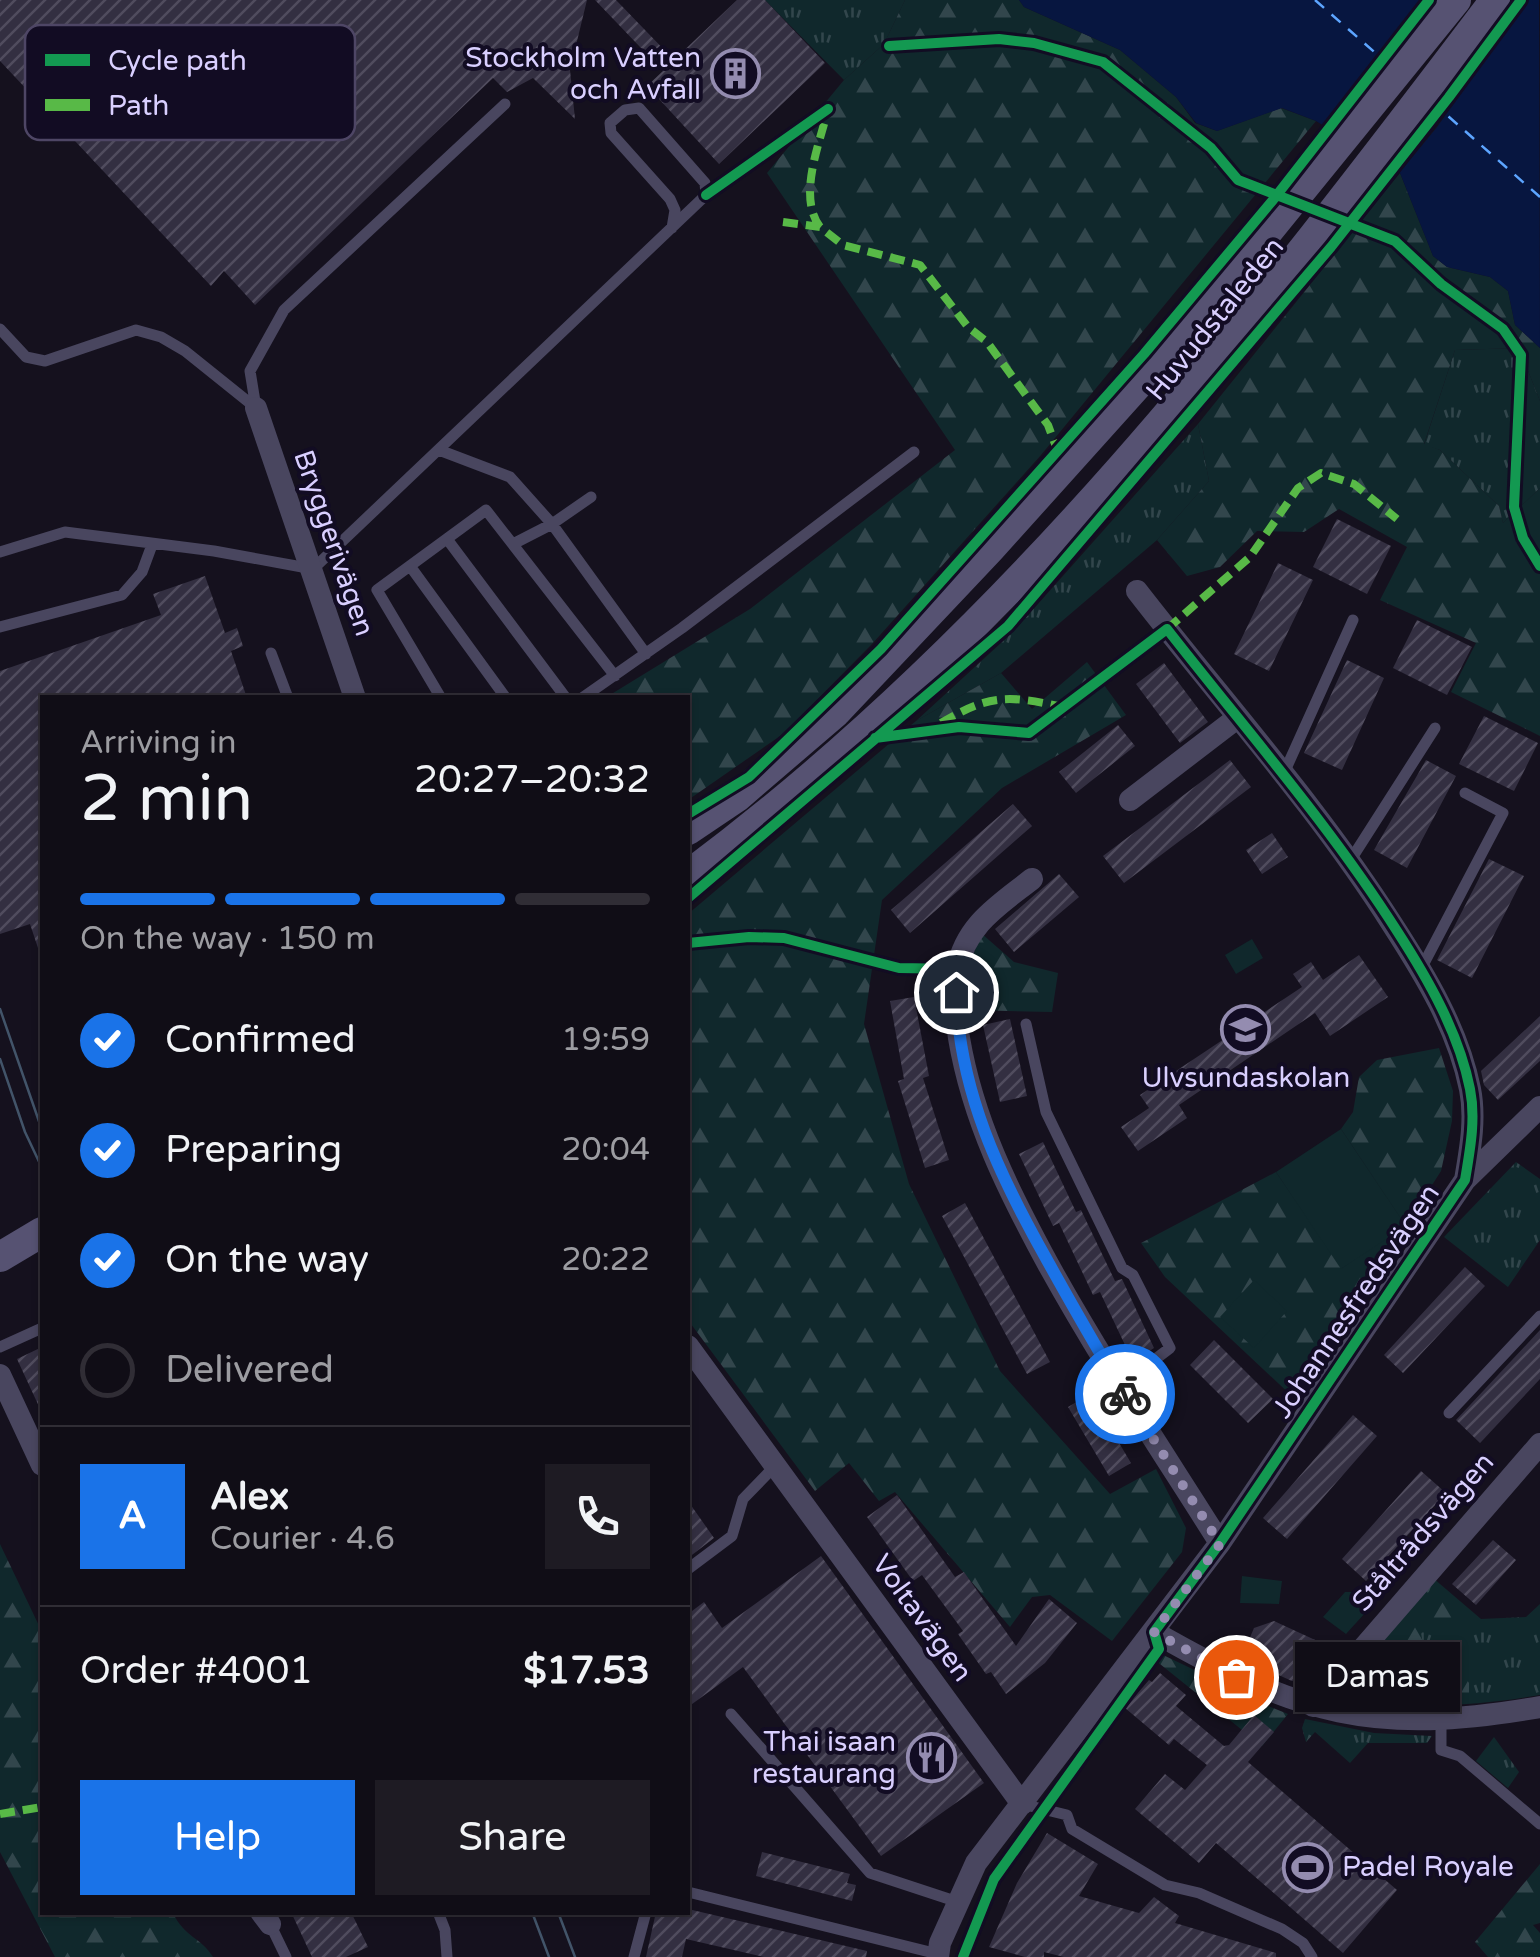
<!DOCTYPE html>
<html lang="en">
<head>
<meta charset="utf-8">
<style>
  :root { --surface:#100d16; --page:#1e1b23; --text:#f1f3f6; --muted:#9c9ca1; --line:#302d35; --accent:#1a73e8 }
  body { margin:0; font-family:"Varela Round",sans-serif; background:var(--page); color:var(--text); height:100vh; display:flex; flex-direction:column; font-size:38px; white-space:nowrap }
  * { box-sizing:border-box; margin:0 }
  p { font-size:32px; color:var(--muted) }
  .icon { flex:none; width:55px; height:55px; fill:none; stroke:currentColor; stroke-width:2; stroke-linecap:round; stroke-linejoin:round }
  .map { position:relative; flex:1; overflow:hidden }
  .drawer { position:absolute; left:40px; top:695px; width:650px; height:1220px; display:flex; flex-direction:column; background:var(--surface); border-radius:0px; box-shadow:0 2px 8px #0004,0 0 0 2px var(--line) }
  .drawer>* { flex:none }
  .pin { position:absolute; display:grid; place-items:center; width:85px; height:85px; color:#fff; margin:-42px; border:5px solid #fff; border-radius:50%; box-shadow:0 2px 10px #0007 }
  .courier { position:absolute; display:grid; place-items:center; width:100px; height:100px; margin:-50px; border:8px solid #1a73e8; border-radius:50%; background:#fff; color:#222; box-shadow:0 2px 12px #0007 }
  .bubble { position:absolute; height:70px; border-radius:0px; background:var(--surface); box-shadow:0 2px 8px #0004,0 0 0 2px var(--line); font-size:32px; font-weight:600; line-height:70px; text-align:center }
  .headline em { font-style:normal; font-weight:600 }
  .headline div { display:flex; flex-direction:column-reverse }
  .headline { display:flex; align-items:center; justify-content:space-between; height:170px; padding:0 40px }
  h1 { font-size:65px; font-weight:600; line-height:75px }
  .bar { display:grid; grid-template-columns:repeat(4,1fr); gap:15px 10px; align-content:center; height:120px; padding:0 40px }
  .bar i { height:12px; border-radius:8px; background:var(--line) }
  .bar .selected { background:var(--accent) }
  .bar p { grid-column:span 4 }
  .line { display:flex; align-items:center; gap:25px; padding:0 40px; border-top:2px solid var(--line) }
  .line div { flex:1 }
  .round { display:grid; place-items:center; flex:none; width:105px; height:105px; border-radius:0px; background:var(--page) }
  ol { padding:0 40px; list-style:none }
  li { display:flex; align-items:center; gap:30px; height:110px }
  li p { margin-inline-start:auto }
  li .icon { padding:10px; border-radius:50%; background:var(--accent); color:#fff; stroke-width:4 }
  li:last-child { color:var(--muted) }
  li i { width:55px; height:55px; border:5px solid var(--line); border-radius:50% }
  .button { display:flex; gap:20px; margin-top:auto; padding:20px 40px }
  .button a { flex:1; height:115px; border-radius:0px; background:var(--accent); color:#fff; font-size:40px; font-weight:600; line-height:115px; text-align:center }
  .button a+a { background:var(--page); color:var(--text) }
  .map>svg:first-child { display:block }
</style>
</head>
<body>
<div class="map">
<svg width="1540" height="1957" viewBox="0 0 1540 1957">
  <defs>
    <pattern id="grass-tufts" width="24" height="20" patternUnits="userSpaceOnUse" patternTransform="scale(2.5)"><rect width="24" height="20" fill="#10282c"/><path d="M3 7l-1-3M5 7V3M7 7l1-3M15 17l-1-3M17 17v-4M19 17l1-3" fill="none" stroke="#32464c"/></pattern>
    <pattern id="forest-firs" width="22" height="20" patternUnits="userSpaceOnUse" patternTransform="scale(2.5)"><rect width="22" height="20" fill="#10282c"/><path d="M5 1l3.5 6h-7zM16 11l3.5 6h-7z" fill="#32464c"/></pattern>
    <pattern id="building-hatch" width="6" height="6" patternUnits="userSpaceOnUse" patternTransform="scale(2.5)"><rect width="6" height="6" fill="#332f41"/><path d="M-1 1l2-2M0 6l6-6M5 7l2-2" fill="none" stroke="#504c5e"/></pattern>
  </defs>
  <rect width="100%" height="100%" fill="#15111e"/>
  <!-- grass -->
  <path fill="url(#grass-tufts)" d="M765,0H905L884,44L844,80Z
    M1519,348L1540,401V488L1503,523L1499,506L1440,450L1424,445L1455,350Z
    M1198,424L1209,481L1157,540L1001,673L916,721L1013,632Z
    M1516,1162L1540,1179V1240L1508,1287L1444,1237Z
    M1433,1578L1481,1619L1526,1617L1540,1604V1695C1469,1707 1423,1708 1351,1700L1344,1684Z
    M1305,1719L1374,1733L1432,1736L1427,1743H1368L1350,1763L1315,1732L1306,1742L1302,1728Z
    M1494,1737L1519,1772L1508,1788L1476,1761Z"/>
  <!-- forest -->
  <path fill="url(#forest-firs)" d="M905,0H1019L1024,7L1120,50L1176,97L1195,123L1217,131L1281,108L1316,121L1041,455L872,644L783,734L688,800V698H605L750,609L955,450L767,173L844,80L884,44Z
    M1400,173L1433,256L1447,267L1490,277L1508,291L1515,325L1540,348V401L1519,348L1455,350L1424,444L1440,450L1499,506L1503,523L1540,488V736L1451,692L1476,643L1380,600L1407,547L1339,509L1304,532L1257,531L1220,567L1187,576L1157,540L1209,481L1198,424Z
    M1087,662L1126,715L1002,788L882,900L864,1024L909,1184L1000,1371L1110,1494L1156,1469L1186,1528L1182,1552L1112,1641L1050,1595L1032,1597L1010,1627L895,1492L879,1501L849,1463L815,1491L688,1320V914L916,721L1001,673L1032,709Z
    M981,933L1014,962L1058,973L1052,1012L966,1010L968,969Z
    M1439,1048L1453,1091L1452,1121L1441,1171L1295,1399L1165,1277L1141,1243L1276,1172L1342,1268L1405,1225L1341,1129L1353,1112L1359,1077L1377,1060Z
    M0,1544L42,1632V1912L173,1913C184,1937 202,1938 213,1957H55L0,1852Z
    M1433,1587L1444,1591L1468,1612L1467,1622L1459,1636L1437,1623H1427L1421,1634L1424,1648L1408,1666V1675L1389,1679L1367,1674L1363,1668Z
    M1161,1654L1207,1676L1204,1681L1241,1703L1246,1697L1288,1714L1262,1746L1155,1660Z
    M1446,1668L1463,1674L1469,1683V1697L1462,1703L1437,1700L1430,1690L1429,1679Z
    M1540,1864V1923L1533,1925L1540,1933V1957H1488L1475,1942Z"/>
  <!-- park -->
  <path fill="#10282c" d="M1252,939L1263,958L1236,974L1225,955Z
    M1341,1129L1406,1226L1341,1269L1276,1172Z
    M1254,1280L1287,1311L1254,1348L1220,1317Z
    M1242,1576L1282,1581L1279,1604L1240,1603Z
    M1345,1592H1361L1366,1612L1346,1634L1323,1617Z"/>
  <!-- water -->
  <path fill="#071640" d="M1019,0H1539L1540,348L1515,325L1508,291L1490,277L1447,267L1433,256L1400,173L1316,121L1282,108L1217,131L1196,123L1176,97L1120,50L1024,7Z"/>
  <!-- pier -->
  <path fill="#15111e" d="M1421,0H1528L1437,127L1396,177L1320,129Z"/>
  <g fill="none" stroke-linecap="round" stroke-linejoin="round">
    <!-- ferry -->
    <path stroke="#5da5ff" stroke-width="2.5" stroke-dasharray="12 10" stroke-linecap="butt" d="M1315,0L1388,64
      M1432,102L1540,197"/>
  </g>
  <!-- building -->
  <path fill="url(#building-hatch)" d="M0,0H587L570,70L575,119L533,78L507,92L493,78L255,305L224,271L211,286L0,61Z
    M595,0H616L674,60L737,0H765L825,63L719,164L647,86L663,71Z
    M1337,519L1391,546L1367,594L1313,567Z
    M1278,563L1313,580L1269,671L1234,654Z
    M205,576L225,633L237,628L243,646L231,651L247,698H42V954H40L30,924L0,934V671L161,615L153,594Z
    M1417,620L1472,647L1447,695L1393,668Z
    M1347,660L1384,678L1342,770L1304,753Z
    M1164,663L1208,722L1180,743L1136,684Z
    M1484,716L1538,743L1514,791L1459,764Z
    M1118,725L1135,746L1076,793L1059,772Z
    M1230,760L1251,787L1124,883L1103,856Z
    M1426,760L1456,776L1407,868L1374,850Z
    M1013,804L1032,826L910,933L891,910Z
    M1272,833L1288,857L1262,874L1246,850Z
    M1489,859L1524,876L1472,978L1437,960Z
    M1059,874L1079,897L1014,952L995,929Z
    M1359,955L1388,997L1330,1036L1315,1013L1179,1105L1187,1118L1138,1151L1121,1127L1149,1108L1140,1095L1302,987L1293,974L1311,962L1323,980Z
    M914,997L929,1076L923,1078L949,1160L925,1168L898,1081L904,1079L890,1001Z
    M1540,1016V1061L1498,1100L1484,1085L1481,1071Z
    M1010,1019L1027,1096L1000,1102L983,1025Z
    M1043,1142L1076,1212L1081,1210L1115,1281L1122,1279L1154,1348L1133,1362L1100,1292L1093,1295L1059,1223L1053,1226L1019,1154Z
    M965,1203L1050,1362L1027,1374L942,1216Z
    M1465,1267L1485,1286L1403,1373L1384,1355Z
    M1540,1330V1379L1480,1443L1456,1420Z
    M1214,1340L1273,1399L1248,1423L1190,1365Z
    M42,1347V1413L17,1359Z
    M1090,1394L1131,1463L1109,1476L1068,1407Z
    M1353,1415L1377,1436L1287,1539L1263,1518Z
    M1421,1471L1446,1493L1366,1581L1342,1559Z
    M897,1495L955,1577L964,1572L1016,1646L1049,1599L1077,1623L1045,1663L1006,1694L991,1672L986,1674L958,1634L963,1631L922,1575L913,1581L867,1517Z
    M688,1501L714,1538L688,1558Z
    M1493,1540L1516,1560L1476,1605L1452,1584Z
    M821,1556L984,1783L881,1856L743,1667L688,1707V1614L704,1602L722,1628Z
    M1274,1621L1326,1645L1311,1677L1292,1681L1245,1660L1249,1651L1245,1649L1254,1628Z
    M1160,1673L1186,1695L1176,1706L1224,1746L1229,1745L1254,1715L1274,1732L1248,1762L1397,1890L1343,1953L1216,1843L1199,1863L1135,1809L1165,1774L1185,1790L1207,1765L1174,1739L1169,1745L1125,1708L1149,1680L1152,1682Z
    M1047,1833L1098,1864L1079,1896L1139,1913L1154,1897L1179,1916L1175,1923L1276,1953V1957H1064L1044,1952V1957H1025L989,1947L1017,1883Z
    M762,1852L850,1874L847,1883L856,1885L852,1901L756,1876Z
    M688,1909L867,1951L866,1957H764L686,1939L682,1957H646L656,1912H688Z
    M291,1912H351L368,1947L346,1957H312Z"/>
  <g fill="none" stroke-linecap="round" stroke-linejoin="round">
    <!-- service -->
    <path stroke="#49465f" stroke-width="11" d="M0,329L26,357L45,361L136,330L161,337L185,351L256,408
      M256,408L250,371L284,310L505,104
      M439,450L510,477L552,524L646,654
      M447,539L566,698
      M513,544L552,524L591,497
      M0,552L65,532L214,551L313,569L706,195L705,183L639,108L625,110L610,123L611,133L670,199L675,210L672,228
      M410,566L506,698
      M0,627L122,595L142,572L152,545
      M271,653L288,698
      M441,698L377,590L486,510L615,676
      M582,698L682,628L914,452
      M1284,773L1353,620
      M1350,861L1435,728
      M1421,969L1503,813L1465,793
      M1026,1024L1046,1112L1122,1268L1133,1275L1170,1348L1120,1386
      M0,1347L42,1328
      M1449,1413L1540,1316
      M688,1569L732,1536L743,1499L775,1466
      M731,1714L870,1873L958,1902
      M1441,1721V1750L1460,1756L1540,1824
      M1022,1804L1067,1815L1072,1829L1165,1885L1199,1893L1282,1929L1303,1943L1312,1957
      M688,1892L938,1954
      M438,1912L445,1930L447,1957
      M270,1924L286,1957
      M634,1957L646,1912"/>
    <!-- minor -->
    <path stroke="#49465f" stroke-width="22" d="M256,408L355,698
      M1130,800L1237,718
      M1032,879C999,905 965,925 957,970C953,991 956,1018 959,1038C973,1121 1009,1192 1048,1264C1101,1360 1162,1451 1220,1543
      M1465,1180L1540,1107
      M688,1346L1022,1804
      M0,1375L42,1465
      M1154,1632C1299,1715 1374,1736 1540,1707
      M1313,1706L1540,1444
      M261,1912L270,1924
      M938,1957L940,1943L976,1863L1220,1543L1465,1180C1470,1150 1476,1119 1470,1089C1458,1029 1425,975 1392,924C1317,806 1223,702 1137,591"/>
    <!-- secondary -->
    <path stroke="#565272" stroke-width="30" d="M688,830L737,797L836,712L990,549L1196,320L1456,0
      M688,875C1009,637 1255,317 1495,0
      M0,1257L42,1232"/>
    <!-- tram -->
    <path stroke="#425469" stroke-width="2.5" d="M0,1009L42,1130
      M0,1059L25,1132L42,1168
      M532,1912L549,1957
      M558,1912L575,1957"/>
    <!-- quiet -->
    <path stroke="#58b947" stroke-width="8" stroke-dasharray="15 8" stroke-linecap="butt" d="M783,222L820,227L843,245L920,265L968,327L987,342L1048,425L1058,452
      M820,227C797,196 820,143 828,109
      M1167,629L1250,557L1298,488L1321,473L1354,484L1397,519
      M941,723C990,694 1008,695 1063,707
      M0,1814L42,1807"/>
    <defs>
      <path id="cycleway" d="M889,46L999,39L1034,43L1103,62L1211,148L1238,180L1395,241L1441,284L1503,329L1521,355L1514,507L1523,538L1540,566
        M706,195L828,109
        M875,738L959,727L1029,733L1167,629C1245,729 1329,824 1397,931C1428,979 1459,1033 1470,1089C1476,1119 1470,1150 1465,1180L1220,1543L1154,1632L1159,1649L994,1879L963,1957
        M688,814L749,777L881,649L1144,354L1273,200L1429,0
        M688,898L1008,626L1331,247L1449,97L1521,0
        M688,943L749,937L784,938L899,968L957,969"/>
    </defs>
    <!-- cycleway casing -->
    <use href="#cycleway" stroke="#120c23" stroke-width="16"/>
    <!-- cycleway -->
    <use href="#cycleway" stroke="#139951" stroke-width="10"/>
  </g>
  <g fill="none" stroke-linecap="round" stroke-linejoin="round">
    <!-- done -->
    <path stroke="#948cb0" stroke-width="10" stroke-dasharray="0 18" d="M1125,1394L1220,1544L1154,1632L1236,1677"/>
    <!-- route -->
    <path stroke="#1a73e8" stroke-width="12" d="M956,992C959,1091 999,1175 1047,1260C1072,1305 1097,1350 1125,1394"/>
  </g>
  <!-- icons -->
  <defs>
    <symbol id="building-ring" viewBox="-11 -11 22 22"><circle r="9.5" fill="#120c23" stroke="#948cb0" stroke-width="1.5"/><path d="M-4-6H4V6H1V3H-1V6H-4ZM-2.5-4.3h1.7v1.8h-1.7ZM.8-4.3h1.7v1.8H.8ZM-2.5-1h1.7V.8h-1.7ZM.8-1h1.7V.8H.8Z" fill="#948cb0"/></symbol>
    <symbol id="school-ring" viewBox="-11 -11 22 22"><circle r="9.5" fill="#120c23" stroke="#948cb0" stroke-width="1.5"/><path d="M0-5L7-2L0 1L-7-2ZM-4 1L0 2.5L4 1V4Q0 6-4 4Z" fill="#948cb0"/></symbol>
    <symbol id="restaurant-ring" viewBox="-11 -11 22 22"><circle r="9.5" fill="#120c23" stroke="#948cb0" stroke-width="1.5"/><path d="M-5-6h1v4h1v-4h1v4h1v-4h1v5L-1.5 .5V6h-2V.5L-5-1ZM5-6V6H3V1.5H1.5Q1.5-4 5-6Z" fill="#948cb0"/></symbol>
    <symbol id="stadium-ring" viewBox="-11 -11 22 22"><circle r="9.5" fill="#120c23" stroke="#948cb0" stroke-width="1.5"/><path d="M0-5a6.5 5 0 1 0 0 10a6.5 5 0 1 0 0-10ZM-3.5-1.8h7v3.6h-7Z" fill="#948cb0"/></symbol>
  </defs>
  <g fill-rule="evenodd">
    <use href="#building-ring" x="708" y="46" width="55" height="55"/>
    <use href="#school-ring" x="1218" y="1002" width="55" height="55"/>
    <use href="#restaurant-ring" x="904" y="1730" width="55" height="55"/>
    <use href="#stadium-ring" x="1280" y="1840" width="55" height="55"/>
  </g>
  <g text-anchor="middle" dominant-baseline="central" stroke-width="8" stroke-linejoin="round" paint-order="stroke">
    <!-- poi labels -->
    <g font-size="28" fill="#d9cfff" stroke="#120c23" text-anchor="end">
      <text x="701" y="58">Stockholm Vatten<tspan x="701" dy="32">och Avfall</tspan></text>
      <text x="1246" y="1078" text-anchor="middle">Ulvsundaskolan</text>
      <text x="896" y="1742">Thai isaan<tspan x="896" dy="32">restaurang</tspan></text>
      <text x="1342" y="1867" text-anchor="start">Padel Royale</text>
    </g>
    <!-- street labels -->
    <g font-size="28" fill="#d9cfff" stroke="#120c23">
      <text transform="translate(1215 319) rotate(-51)">Huvudstaleden</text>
      <text transform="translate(334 543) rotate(71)">Bryggerivägen</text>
      <text transform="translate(1356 1301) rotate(-56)">Johannesfredsvägen</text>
      <text transform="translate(1423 1532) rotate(-49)">Ståltrådsvägen</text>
      <text transform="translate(922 1618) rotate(54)">Voltavägen</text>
    </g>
  </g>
  <!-- legend -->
  <rect x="25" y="25" width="330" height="115" rx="15" fill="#120c23" stroke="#4e4665" stroke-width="2.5"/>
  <rect x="45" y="54" width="45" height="12" fill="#139951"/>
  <rect x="45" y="99" width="45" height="12" fill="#58b947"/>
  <g font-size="28" fill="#d9cfff">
    <text x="108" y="70">Cycle path</text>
    <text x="108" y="115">Path</text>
  </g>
</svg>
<div class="pin" style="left:1236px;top:1677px;background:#ea580c"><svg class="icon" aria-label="bag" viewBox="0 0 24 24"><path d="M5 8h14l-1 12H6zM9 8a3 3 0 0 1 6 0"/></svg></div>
<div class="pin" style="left:956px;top:992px;background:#1f2937"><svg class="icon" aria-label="home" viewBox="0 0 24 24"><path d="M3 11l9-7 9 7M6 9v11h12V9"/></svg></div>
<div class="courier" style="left:1125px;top:1394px"><svg class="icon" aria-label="bike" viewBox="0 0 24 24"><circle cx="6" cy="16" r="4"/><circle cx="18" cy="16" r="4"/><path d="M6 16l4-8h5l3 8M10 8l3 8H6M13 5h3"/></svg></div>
<div class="bubble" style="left:1295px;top:1642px;width:165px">Damas</div>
<section class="drawer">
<div class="headline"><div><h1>2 min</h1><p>Arriving in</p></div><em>20:27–20:32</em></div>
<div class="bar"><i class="selected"></i><i class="selected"></i><i class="selected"></i><i></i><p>On the way · 150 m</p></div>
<ol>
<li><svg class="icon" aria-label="check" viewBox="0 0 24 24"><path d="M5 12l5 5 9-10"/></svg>Confirmed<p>19:59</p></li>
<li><svg class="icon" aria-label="check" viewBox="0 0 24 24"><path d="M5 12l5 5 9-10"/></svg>Preparing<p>20:04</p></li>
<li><svg class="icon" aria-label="check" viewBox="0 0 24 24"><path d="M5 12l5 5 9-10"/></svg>On the way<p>20:22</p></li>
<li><i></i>Delivered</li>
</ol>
<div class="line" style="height:180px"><b class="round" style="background:var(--accent);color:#fff">A</b><div><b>Alex</b><p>Courier · 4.6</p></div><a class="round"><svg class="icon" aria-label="phone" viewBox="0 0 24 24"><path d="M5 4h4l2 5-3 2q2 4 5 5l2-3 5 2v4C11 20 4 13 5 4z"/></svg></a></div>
<div class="line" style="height:130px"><div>Order #4001</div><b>$17.53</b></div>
<div class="button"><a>Help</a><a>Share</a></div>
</section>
</div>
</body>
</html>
